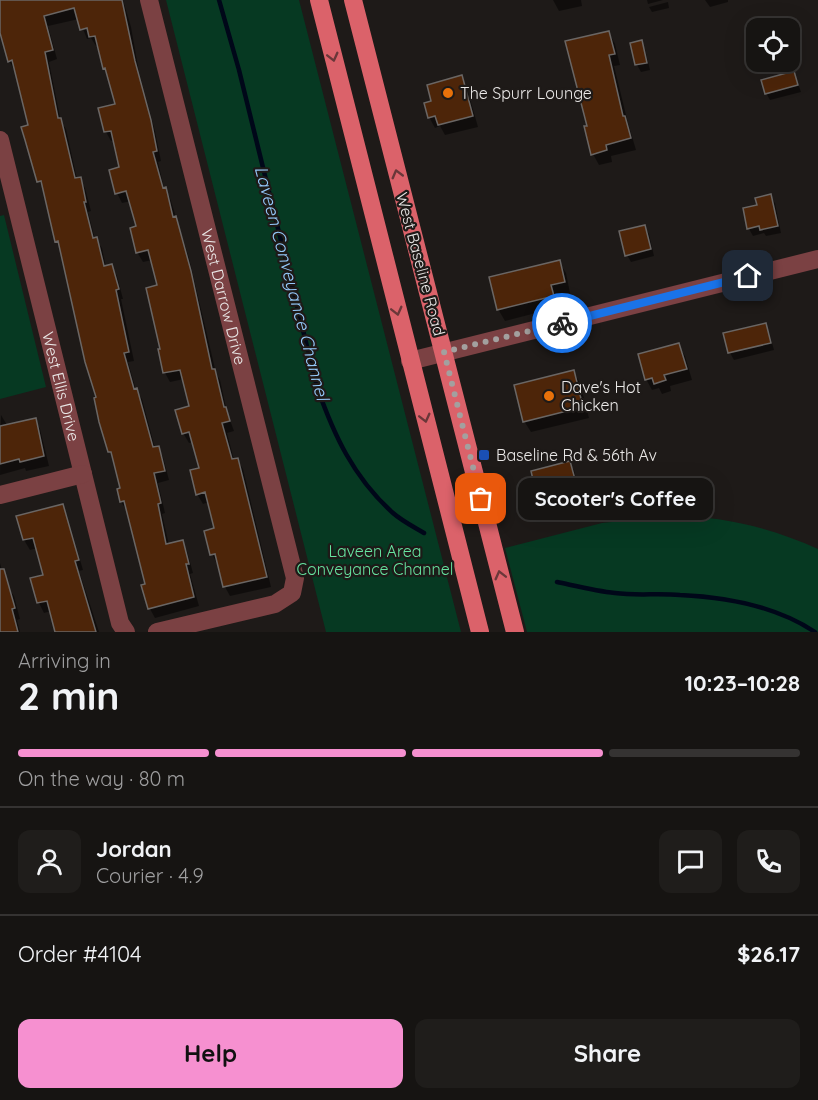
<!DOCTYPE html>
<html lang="en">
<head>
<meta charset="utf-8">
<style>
  :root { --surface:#161412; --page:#1f1d1b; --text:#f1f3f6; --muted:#9e9e9f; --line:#353332; --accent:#f690d0 }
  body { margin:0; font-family:Quicksand,sans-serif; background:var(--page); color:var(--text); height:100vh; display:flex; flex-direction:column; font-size:22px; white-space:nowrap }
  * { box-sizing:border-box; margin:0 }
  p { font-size:20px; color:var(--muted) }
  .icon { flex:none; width:33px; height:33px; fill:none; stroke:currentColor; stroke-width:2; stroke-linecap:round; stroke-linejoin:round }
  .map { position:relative; height:632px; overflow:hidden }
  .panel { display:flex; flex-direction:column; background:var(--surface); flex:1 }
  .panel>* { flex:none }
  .fabs { position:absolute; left:746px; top:18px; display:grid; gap:12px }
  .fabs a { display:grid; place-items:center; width:54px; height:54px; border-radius:12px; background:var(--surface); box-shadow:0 6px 24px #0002,0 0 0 2px var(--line); font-size:30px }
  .pin { position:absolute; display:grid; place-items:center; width:51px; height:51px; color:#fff; margin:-26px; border-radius:12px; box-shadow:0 3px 9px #0006 }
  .courier { position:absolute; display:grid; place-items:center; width:60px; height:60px; margin:-30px; border:4px solid #1a73e8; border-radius:50%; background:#fff; color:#222; box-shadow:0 2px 8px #0007 }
  .bubble { position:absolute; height:42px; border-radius:12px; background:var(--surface); box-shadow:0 6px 24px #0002,0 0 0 2px var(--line); font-size:20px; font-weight:800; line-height:42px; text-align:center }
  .summary em { font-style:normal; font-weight:800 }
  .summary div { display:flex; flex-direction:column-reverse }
  .summary { display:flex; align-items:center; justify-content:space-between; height:102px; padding:0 18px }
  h1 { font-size:39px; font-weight:800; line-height:45px }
  .bar { display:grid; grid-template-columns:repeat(4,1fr); gap:9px 6px; align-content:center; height:72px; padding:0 18px }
  .bar i { height:8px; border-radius:4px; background:var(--line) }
  .bar .active { background:var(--accent) }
  .bar p { grid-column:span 4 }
  .line { display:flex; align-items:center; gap:15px; padding:0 18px; border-top:2px solid var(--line) }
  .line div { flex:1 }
  .round { display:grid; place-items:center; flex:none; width:63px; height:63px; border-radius:12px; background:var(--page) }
  .button { display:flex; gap:12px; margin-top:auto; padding:12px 18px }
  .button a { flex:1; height:69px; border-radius:12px; background:var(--accent); color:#111; font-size:24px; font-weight:800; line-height:69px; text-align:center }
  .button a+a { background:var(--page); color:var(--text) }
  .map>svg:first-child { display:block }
</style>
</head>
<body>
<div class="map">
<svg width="818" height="632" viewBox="0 0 818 632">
  <rect width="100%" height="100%" fill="#1e1a18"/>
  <!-- green -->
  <path fill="#063922" d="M166,0H299L461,632H326Z
    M4,215L46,387L0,399V216Z
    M672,516C723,516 772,528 818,549V632H527L505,548L602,523Z"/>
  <!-- shadow -->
  <path fill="#0007" d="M8,0H123L131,27L139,72L155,131L161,161L158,162L164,188L170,198L189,258L216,373L220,380L227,412L234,431L227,433L234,460L237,459L243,469L271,587L230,596L225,587L219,564H217L212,554L216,530L209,502L203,504L197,494L200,469L193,442L189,443L183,433L190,407L184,379L170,382L165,373L160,350H162L159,287L152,260L143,262L137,252V227L131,201L122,203L117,193L121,168L115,140L111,141L106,132L100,109L116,105L99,45L96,46L91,38L87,39L79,19L48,26L57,59L49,62L61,122L66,129L77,179H80L85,188L91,211L88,212L95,239L102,248L106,267L112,266L117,276L123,299H121L134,361L128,362L136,390L142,399L155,448L158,447L163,457L169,480L158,483L165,513L162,514L169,545L182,541L187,551L193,573L190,574L199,606L155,618L150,609L143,586L147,585L127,511L121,502L118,490L122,489L115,462L110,452L62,251L56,241L45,191L39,181L30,126L15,71L9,61L0,27V13Z
    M553,0H581L582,6L559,11Z
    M647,0H663L648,4Z
    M705,0H728V2L710,7Z
    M668,2L669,8L652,12L649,7Z
    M609,33L615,44L620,65L614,66L628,123L636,150L611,156L612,162L599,165L593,154L589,127Z
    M641,42L645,49L650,70L641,72L637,65L632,44Z
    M794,72L801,92L770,100L766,93Z
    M461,77L467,88L478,127L445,135L440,126L435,128L429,117L433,102Z
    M770,196L775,203L781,233L766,236L764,233L753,236L749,229L744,209L758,206Z
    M644,226L649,234L654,256L631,262L627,255Z
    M559,262L566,273L570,293L556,297L559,307L505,321L498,309Z
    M765,325L769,332L774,350L734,360L730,353L725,335Z
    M678,345L685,356L692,380L670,386L671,391L662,394L659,388L652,390L646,379Z
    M574,372L580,383L589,418L531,432L524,421Z
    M1,415L7,425L35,420L40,429L49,466L26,471L25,468L0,475Z
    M569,463L574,470L579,491L542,500L537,492Z
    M62,505L67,515L83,570L79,571L99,632H57L51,611L44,613L39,603L32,579L45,576L37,548L30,550L24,540L18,517Z
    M0,563L6,585L14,596L20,619L17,620L20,632H0Z"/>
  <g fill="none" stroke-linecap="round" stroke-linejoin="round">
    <!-- stream -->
    <path stroke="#000719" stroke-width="4.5" d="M219,0L239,70L317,387C334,435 353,477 393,513C402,521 414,527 424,533
      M557,582C576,586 596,591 615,593C636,596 658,593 680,595C725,597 776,606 815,632"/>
  </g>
  <!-- building -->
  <path fill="#4d2509" stroke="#6a6664" stroke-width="1.5" d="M0,0H122L135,61L151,120L157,151L153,152L163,188L166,187L173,217L176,216L191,271L212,369H215L224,407H226L230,421L222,423L232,459L238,458L267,577L223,587L215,554L210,555L204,531L214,528L205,492L196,495L190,470L199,468L189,432L182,434L175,410L189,406L180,370L163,373L158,349H160L146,288L157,285L148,250L136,253L130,228L136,226L126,191L115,194L109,170L119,167L111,131L104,132L98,108L115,104L105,68L103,69L95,36L89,37L87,28L80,30L74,8L44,16L53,50L45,52L58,118H61L75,178L81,177L86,202H84L93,238L97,237L104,266L112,264L119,289L116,290L129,352L124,353L134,389L137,388L153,447L159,446L165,471L154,473L161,503L158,504L166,544L183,540L189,564H186L194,597L148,609L141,585L145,584L124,501L120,502L117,489L120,488L111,452H108L99,422L94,398L96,397L85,362L58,241L55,242L41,181L37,182L25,140L21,127L28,125L12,60L8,62L0,33Z
    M609,31L615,54L609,55L623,116H625L631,138L606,145L607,150L591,155L584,126H587L565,41Z
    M642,40L647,63L635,65L630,43Z
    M794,71L798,85L765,94L761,80Z
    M462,75L473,116L438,125L435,116L428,118L424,103L431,101L427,85Z
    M771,194L778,226L760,230L759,226L747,229L743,208L757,205L755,198Z
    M645,225L651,249L625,256L619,231Z
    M560,260L565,282L551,285L554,296L497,310L489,277Z
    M766,323L771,343L728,353L723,333Z
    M679,343L687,369L664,375L666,380L654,384L652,378L645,380L638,354Z
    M574,370L583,407L523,422L514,385Z
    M36,418L44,456L20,462L19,459L0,464V426Z
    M570,461L576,483L536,493L531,471Z
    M63,504L79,560L75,561L96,632H55L47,601L37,603L30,578L43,575L33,538L23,540L16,516Z
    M0,569H4L15,608L12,609L18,632H0Z"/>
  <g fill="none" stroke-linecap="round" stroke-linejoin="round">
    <!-- minor -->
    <g stroke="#7b4143" stroke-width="18">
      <path id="s1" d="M149,0L295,578L292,593L275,604L157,632"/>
      <path id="s2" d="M0,140L120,623L126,632"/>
      <path d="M410,361L818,259"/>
      <path d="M0,495L83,474"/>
    </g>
    <!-- major -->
    <path stroke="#db626a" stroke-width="18" d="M319,0L480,632
      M353,0L515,632"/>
  </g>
  <!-- one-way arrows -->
  <defs><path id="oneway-chevron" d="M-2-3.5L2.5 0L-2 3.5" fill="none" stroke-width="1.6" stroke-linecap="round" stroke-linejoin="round" transform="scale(1.5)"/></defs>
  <g stroke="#6a3739">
    <use href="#oneway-chevron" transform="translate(333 57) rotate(76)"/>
    <use href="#oneway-chevron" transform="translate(397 174) rotate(-105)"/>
    <use href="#oneway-chevron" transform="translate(397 311) rotate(76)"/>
    <use href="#oneway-chevron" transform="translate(425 418) rotate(76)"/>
    <use href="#oneway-chevron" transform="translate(500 575) rotate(-104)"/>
  </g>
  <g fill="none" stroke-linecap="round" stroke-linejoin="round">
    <!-- done -->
    <path stroke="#a3a09f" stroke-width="6" stroke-dasharray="0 10.8" d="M481,499L444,352L562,323"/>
    <!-- route -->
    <path stroke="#1a73e8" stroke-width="8" d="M562,323L748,276"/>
  </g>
  <!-- markers -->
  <g fill="#e8710a" stroke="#1e1a18" stroke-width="2">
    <circle cx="448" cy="93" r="6"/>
    <circle cx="549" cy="396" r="6"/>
  </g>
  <rect fill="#1a4fb4" stroke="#1e1a18" stroke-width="2" x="478" y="449" width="12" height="12" rx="3"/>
  <g text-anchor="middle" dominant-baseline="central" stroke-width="4.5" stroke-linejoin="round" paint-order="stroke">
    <!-- poi labels -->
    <g font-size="16" fill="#eae8e7" stroke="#1e1a18" text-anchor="start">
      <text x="460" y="93">The Spurr Lounge</text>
      <text x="561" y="387">Dave's Hot<tspan x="561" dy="18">Chicken</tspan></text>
      <text x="496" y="455">Baseline Rd &amp; 56th Av</text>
    </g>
    <!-- street labels -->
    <g font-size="16" fill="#eae8e7" stroke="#1e1a18">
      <text transform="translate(421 264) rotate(75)">West Baseline Road</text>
      <text stroke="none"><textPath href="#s1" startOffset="306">West Darrow Drive</textPath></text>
      <text stroke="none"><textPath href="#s2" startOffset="254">West Ellis Drive</textPath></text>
    </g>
    <!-- park labels -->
    <g font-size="16" fill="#66e4a0" stroke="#1e1a18">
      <text x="375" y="551">Laveen Area<tspan x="375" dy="18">Conveyance Channel</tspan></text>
    </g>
    <!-- water labels -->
    <g font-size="18" font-style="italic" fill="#94c9fa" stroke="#1e1a18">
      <text transform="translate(292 283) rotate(75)">Laveen Conveyance Channel</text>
    </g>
  </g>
</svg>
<div class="fabs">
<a><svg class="icon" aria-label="locate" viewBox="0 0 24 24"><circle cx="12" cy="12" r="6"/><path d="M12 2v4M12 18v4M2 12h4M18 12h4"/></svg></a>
</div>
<div class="pin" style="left:481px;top:499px;background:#ea580c"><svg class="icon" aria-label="bag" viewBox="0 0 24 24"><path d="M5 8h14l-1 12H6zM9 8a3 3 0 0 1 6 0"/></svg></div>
<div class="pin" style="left:748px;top:276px;background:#1f2937"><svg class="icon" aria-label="home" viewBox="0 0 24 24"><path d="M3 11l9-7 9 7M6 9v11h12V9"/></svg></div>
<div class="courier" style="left:562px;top:323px"><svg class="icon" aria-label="bike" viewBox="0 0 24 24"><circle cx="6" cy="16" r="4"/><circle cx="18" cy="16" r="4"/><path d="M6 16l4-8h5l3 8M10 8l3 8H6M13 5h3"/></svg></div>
<div class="bubble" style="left:518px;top:478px;width:195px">Scooter's Coffee</div>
</div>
<section class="panel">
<div class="summary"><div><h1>2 min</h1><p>Arriving in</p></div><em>10:23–10:28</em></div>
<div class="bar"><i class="active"></i><i class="active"></i><i class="active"></i><i></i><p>On the way · 80 m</p></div>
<div class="line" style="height:108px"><a class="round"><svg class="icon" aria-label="person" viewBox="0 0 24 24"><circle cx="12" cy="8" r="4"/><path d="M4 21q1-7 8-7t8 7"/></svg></a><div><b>Jordan</b><p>Courier · 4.9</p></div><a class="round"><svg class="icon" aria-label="chat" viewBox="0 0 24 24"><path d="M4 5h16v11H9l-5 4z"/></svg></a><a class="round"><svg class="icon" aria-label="phone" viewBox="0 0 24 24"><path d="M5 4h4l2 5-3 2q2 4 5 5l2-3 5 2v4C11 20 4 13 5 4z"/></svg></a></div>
<div class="line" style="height:78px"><div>Order #4104</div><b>$26.17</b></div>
<div class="button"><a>Help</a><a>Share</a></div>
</section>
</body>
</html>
